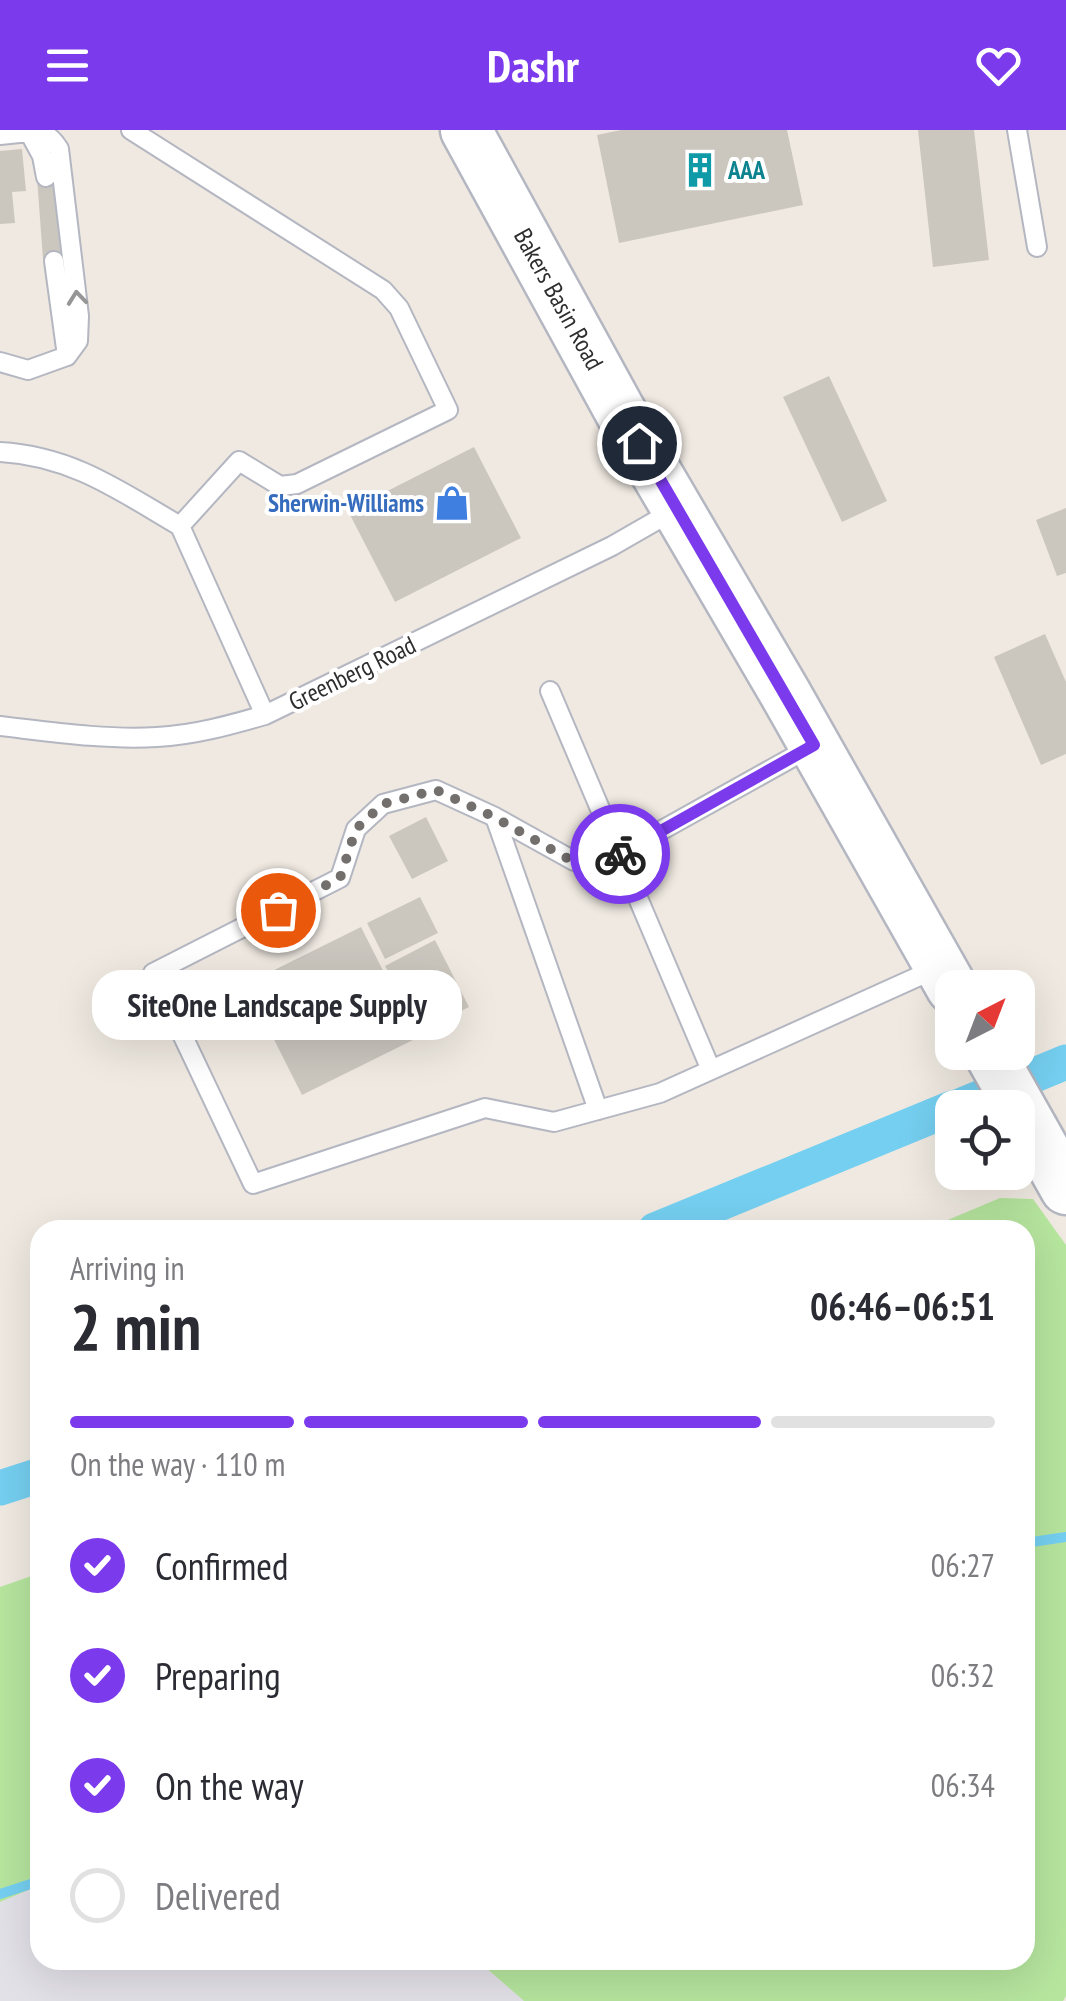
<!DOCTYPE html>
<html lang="en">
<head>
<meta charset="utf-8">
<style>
  :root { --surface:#fff; --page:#f7f7f7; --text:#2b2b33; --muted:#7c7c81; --line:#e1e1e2; --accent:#7c3aed }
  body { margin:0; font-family:"PT Sans Narrow",sans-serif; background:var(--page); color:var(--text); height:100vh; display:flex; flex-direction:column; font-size:38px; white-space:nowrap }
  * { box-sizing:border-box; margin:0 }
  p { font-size:32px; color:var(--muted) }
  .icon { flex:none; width:55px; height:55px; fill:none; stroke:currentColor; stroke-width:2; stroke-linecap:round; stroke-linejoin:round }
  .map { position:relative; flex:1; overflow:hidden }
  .panel { position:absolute; left:30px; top:1090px; width:1005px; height:750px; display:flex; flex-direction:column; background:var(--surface); border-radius:30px; box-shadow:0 10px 40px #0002 }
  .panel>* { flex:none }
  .needle { width:65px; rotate:42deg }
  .controls { position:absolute; left:935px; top:840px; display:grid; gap:20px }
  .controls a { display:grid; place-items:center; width:100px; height:100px; border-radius:20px; background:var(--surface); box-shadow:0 10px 40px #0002; font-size:50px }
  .pin { position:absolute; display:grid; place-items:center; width:85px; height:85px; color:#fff; margin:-42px; border:5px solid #fff; border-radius:50%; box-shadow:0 2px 10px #0007 }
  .courier { position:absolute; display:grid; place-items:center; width:100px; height:100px; margin:-50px; border:8px solid #7c3aed; border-radius:50%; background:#fff; color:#222; box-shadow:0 2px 12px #0007 }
  .bubble { position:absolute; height:70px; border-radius:30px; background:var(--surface); box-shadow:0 10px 40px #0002; font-size:32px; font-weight:700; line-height:70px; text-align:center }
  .headline em { font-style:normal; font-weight:700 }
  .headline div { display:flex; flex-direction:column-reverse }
  .headline { display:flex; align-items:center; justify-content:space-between; height:170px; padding:0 40px }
  h1 { font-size:65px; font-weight:700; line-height:75px }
  .bar { display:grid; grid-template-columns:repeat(4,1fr); gap:15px 10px; align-content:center; height:120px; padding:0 40px }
  .bar i { height:12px; border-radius:8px; background:var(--line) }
  .bar .current { background:var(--accent) }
  .bar p { grid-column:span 4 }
  ol { padding:0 40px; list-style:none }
  li { display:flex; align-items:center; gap:30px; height:110px }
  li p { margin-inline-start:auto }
  li .icon { padding:10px; border-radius:50%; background:var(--accent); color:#fff; stroke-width:4 }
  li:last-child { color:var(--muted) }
  li i { width:55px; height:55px; border:5px solid var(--line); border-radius:50% }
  header { display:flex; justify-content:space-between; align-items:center; height:130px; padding:0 40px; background:var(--accent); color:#fff; font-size:45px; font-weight:700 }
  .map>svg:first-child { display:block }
</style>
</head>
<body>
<header><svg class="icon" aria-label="menu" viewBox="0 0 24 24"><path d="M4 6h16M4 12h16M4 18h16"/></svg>Dashr<svg class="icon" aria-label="heart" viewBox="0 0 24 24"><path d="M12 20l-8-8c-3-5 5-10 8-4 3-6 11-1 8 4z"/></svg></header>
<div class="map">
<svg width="1066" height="1871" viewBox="0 0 1066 1871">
  <rect width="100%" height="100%" fill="#efe9e1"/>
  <!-- industrial -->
  <path fill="#e3e1e8" d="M40,1755V1830H477L524,1871H0V1772Z"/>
  <!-- green -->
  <path fill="#b6e59e" d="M1000,1068L1033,1069L1066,1115V1866L1063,1871H524L477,1830H1025V1100H924Z
    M40,1443V1755L0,1772V1457Z"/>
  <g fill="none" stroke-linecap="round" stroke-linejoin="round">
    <!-- stream -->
    <path stroke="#75cff0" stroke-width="10" d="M1025,1413L1066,1407
      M0,1764L40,1751"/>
    <!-- canal -->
    <path stroke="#75cff0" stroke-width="35" d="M955,978L1066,932
      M655,1100L952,978
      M0,1358L40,1345"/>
  </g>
  <!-- building -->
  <path fill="#cbc7bf" d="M621,0H787L803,75L619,113L597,5Z
    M918,0H974L989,130L933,137Z
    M22,19L26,61L12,62L15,93L0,94V21Z
    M73,45L80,126L43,129L37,48Z
    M829,246L887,371L842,392L783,267Z
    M474,317L521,408L395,472L348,381Z
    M1066,378V443L1057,446L1036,390Z
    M1045,504L1066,552V624L1041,635L994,527Z
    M426,687L448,731L412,749L389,706Z
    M420,767L438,803L385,829L367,793Z
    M361,797L417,908L302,965L246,854Z
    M435,810L469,877L419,902L385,836Z"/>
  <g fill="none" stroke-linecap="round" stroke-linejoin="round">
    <defs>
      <path id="lane" d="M131,0L383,160L399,178L448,280L297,354L280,356L239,331L180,396L265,585
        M1017,0L1037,117
        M0,5L29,2L42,26L46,47
        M54,131L67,226
        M0,232L28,240L67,226L78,211L79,186L59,19C51,6 44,2 29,2
        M0,322C72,326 120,361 180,396
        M550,561L711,940
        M0,596C52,602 105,610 157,607C195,605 230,595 265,585L612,416L673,381
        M811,617L619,724L574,731L495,687L436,660L383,674L356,699L340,748L153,843L253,1054L485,978L554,992L660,963L935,839
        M495,687L598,980"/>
      <path id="secondary" d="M466,0L620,281L785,563L952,858
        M989,922L1066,1059"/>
    </defs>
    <!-- lane casing -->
    <use href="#lane" stroke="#b4b7c1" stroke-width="22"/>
    <!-- secondary casing -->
    <use href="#secondary" stroke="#b4b7c1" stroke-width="55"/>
    <!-- lane -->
    <use href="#lane" stroke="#fff" stroke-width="18"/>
    <!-- secondary -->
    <use href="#secondary" stroke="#fff" stroke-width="50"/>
  </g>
  <!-- one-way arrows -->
  <defs><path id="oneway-chevron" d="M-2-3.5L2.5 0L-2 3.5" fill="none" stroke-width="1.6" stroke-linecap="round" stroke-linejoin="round" transform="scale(2.5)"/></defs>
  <use stroke="#969696" href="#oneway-chevron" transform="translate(77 168) rotate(-96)"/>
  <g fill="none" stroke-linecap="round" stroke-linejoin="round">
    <!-- done -->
    <path stroke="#726f6d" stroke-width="10" stroke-dasharray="0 18" d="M278,780L340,748L356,699L383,674L436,660L494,687L574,732L620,724"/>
    <!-- route -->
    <path stroke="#7c3aed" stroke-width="12" d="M620,724L814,615L639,313"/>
  </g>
  <!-- icons -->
  <defs>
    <symbol id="building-bare" viewBox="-9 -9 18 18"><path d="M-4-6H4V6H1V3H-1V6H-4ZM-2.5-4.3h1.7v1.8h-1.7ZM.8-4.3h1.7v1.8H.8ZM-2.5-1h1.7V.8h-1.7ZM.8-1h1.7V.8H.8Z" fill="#0f9aa8" stroke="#fff" stroke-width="2.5" paint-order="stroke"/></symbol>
    <symbol id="shop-bare" viewBox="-9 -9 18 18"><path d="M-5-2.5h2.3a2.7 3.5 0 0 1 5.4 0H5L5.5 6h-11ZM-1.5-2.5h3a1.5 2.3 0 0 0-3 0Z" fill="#3f7fe0" stroke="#fff" stroke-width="2.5" paint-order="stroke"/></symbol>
  </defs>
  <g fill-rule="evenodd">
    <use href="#building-bare" x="675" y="15" width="50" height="50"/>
    <use href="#shop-bare" x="427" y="348" width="50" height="50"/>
  </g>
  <g text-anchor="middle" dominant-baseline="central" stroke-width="8" stroke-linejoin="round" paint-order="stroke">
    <!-- culture labels -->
    <g font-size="25" font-weight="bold" fill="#0d838f" stroke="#fff" text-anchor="start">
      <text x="728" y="40">AAA</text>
    </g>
    <!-- street labels -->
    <g font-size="25" fill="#2e2e2e" stroke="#fff">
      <text transform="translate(559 169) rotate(61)">Bakers Basin Road</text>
      <text transform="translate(352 543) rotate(-26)">Greenberg Road</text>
    </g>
    <!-- shop labels -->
    <g font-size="25" font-weight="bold" fill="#366cbe" stroke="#fff" text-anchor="end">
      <text x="424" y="373">Sherwin-Williams</text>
    </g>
  </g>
</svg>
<div class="controls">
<a><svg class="needle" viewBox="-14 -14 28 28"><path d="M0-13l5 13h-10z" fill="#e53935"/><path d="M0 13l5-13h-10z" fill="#7c7c81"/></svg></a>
<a><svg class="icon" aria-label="locate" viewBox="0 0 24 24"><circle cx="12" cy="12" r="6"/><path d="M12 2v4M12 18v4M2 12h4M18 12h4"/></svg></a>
</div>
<div class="pin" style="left:278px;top:780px;background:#ea580c"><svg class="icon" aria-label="bag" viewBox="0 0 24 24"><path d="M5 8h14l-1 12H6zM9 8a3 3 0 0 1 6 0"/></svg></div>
<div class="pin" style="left:639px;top:313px;background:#1f2937"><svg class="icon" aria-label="home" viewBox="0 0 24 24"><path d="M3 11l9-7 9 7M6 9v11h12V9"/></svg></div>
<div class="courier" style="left:620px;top:724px"><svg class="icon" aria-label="bike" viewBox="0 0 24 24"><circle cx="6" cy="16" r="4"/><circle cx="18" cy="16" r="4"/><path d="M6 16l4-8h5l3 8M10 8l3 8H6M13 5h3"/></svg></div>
<div class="bubble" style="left:92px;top:840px;width:370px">SiteOne Landscape Supply</div>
<section class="panel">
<div class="headline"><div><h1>2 min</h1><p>Arriving in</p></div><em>06:46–06:51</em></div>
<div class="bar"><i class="current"></i><i class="current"></i><i class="current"></i><i></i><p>On the way · 110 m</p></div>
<ol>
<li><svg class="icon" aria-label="check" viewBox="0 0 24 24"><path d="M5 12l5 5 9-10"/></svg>Confirmed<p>06:27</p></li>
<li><svg class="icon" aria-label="check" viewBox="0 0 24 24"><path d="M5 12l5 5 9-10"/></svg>Preparing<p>06:32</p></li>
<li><svg class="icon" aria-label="check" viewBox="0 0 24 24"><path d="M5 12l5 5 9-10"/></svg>On the way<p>06:34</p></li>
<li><i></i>Delivered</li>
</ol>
</section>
</div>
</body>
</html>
